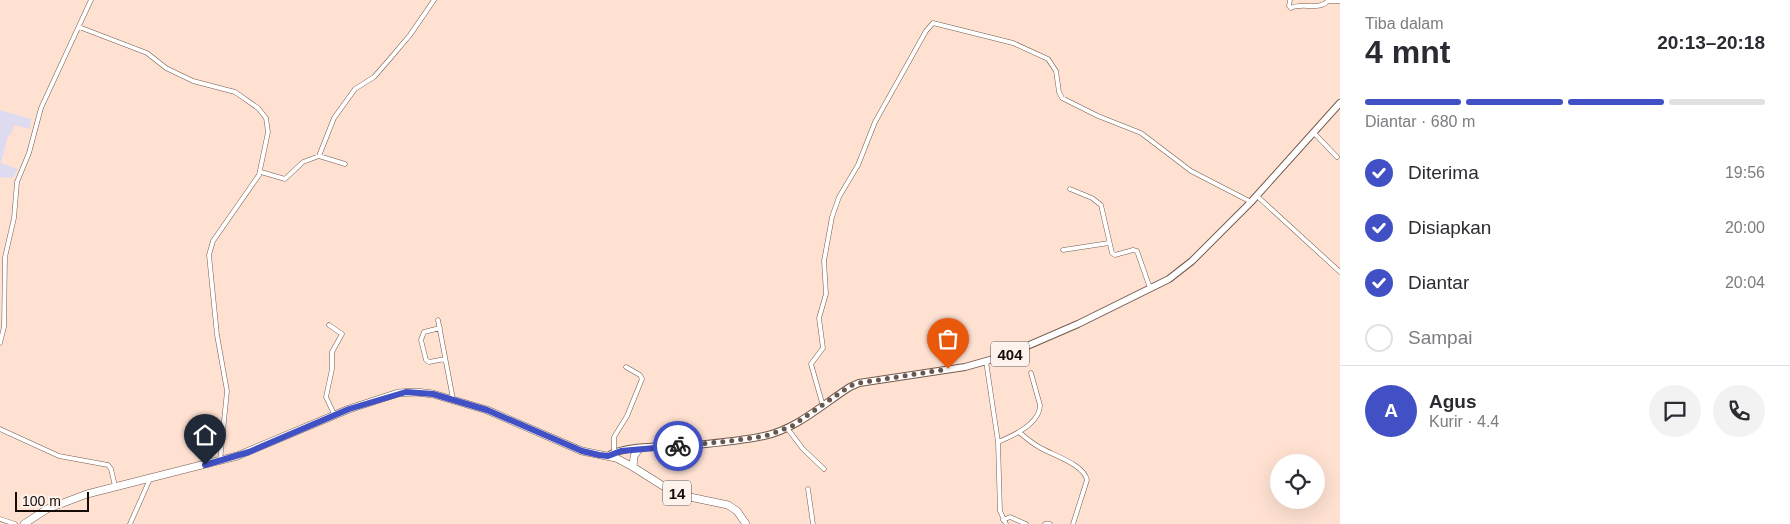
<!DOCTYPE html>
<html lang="id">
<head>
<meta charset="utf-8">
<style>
  :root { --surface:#fff; --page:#f2f2f3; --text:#2b2b33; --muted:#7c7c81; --line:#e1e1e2; --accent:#4151c5 }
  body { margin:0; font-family:Arial,sans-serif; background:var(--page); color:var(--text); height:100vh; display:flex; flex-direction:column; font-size:19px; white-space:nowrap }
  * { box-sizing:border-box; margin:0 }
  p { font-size:16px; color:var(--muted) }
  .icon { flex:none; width:28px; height:28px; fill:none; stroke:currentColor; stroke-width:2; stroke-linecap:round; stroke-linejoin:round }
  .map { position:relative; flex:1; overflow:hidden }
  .sheet { display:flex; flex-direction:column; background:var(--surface); width:450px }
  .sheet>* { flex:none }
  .buttons { position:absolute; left:1270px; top:454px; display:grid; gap:10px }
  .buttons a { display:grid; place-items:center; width:55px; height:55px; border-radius:50%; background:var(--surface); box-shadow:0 5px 20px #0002; font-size:25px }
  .scale { position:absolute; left:15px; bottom:12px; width:74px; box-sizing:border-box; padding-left:5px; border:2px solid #160c07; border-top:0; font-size:14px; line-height:18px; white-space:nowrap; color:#160c07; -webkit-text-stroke:4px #fef3ec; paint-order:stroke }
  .pin { position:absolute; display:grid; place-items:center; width:42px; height:42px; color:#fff; margin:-51px -21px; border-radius:50% 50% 50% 0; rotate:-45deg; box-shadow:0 0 5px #0007 }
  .pin .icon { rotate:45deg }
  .courier { position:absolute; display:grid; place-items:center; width:50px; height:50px; margin:-25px; border:4px solid #4151c5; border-radius:50%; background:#fff; color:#222; box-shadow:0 1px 6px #0007 }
  .head em { font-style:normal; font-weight:600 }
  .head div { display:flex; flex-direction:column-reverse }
  .head { display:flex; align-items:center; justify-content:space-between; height:85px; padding:0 25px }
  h1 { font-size:32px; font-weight:600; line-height:38px }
  .bar { display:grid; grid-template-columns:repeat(4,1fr); gap:8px 5px; align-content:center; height:60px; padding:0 25px }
  .bar i { height:6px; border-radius:4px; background:var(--line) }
  .bar .current { background:var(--accent) }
  .bar p { grid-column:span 4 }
  .line { display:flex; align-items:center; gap:12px; padding:0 25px; border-top:1px solid var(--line) }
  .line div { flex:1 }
  .round { display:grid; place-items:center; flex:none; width:52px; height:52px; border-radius:26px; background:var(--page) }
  ol { padding:0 25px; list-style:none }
  li { display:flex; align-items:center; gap:15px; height:55px }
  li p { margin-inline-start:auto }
  li .icon { padding:5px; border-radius:50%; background:var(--accent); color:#fff; stroke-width:4 }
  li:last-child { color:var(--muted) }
  li i { width:28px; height:28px; border:2px solid var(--line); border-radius:50% }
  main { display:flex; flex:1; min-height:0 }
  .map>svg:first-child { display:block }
</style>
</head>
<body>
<main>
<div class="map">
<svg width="1340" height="524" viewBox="0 0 1340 524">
  <rect width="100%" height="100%" fill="#fee1d1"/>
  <!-- education -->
  <path fill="#dedbf1" d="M0,110L31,119L30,129L14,125L11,134L8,136L1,163L18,169L13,178L0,177Z"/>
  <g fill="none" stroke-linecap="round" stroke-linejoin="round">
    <defs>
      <path id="street" d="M1290,0L1289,6L1291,8C1302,2 1318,11 1328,1H1340
        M79,27L147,53L166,68L193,81L235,92L258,108L266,118L268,132L259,175L213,241L209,255L217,335L227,391L220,461
        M1314,133L1337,157
        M319,156L345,164
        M261,172L285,179L303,162L319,156L334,118L355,89L374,77L388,61L410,35L434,0
        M1070,189L1092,198L1101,205L1112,253L1115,255L1133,250L1137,251L1150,288
        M1257,196L1340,272
        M1063,250L1109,243
        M438,320L453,399
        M329,325L342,334L332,352V369L326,397L334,414
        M440,328L424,332L421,340L426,360L429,362L445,359
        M0,343L4,327L5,257L14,218L17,182L29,153L41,108L91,0
        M986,361L998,442L1000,511L1006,524
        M823,406L811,364L823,348L819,318L826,294L824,261L832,217L839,197L858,165L875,122L926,31L933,23L1013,43L1048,59L1056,71L1059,92L1062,98L1098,116L1141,133L1191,171L1251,202
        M787,428L803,449L824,469
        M0,429L59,456L108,465L111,469L115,486
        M1020,433C1026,438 1032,443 1039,447C1052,455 1084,464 1087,480L1073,524
        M998,442C1013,436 1040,423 1040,405L1031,373
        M614,453V437L627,416L642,379L640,375L626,367
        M808,489L813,524
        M0,519L15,524
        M1003,520L1010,517L1026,524
        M130,524L150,479
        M1045,524H1050"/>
      <path id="primary" d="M608,456C626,444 672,447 695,445C718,443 741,441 764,436C797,429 823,404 850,387L859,383L965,367L1004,356L1078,324L1169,279L1192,261L1251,202L1340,103"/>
      <path id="highway" d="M633,467L634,456L639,449
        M24,524L47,509L87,494L237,456L349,409L398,393L416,392L433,394L487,410L582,451L616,458L633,467L671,491L685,496L728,505L737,511L746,524"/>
    </defs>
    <!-- street casing -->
    <use href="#street" stroke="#745b4d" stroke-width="5"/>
    <!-- primary casing -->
    <use href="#primary" stroke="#745b4d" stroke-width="8"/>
    <!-- highway casing -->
    <use href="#highway" stroke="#745b4d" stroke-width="8"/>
    <!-- street -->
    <use href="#street" stroke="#fff" stroke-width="4"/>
    <!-- primary -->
    <use href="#primary" stroke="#fff" stroke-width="6"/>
    <!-- highway -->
    <use href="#highway" stroke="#fff" stroke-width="7"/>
  </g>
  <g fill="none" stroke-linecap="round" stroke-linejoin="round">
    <!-- done -->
    <path stroke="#67574e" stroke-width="5" stroke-dasharray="0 9" d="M678,446L730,441L765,436L779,431L792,426L850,386L859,383L948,369"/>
    <!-- route -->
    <path stroke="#4151c5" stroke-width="6" d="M205,465L249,452L349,409L406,392L433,394L487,410L582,451L599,455L608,456L621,451L678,446"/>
  </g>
  <g text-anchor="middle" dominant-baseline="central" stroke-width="5" stroke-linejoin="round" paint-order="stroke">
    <!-- shield labels -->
    <g fill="#fef3ec" stroke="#5c514c" stroke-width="1">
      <rect x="991" y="341.5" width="38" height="25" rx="4"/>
      <rect x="663" y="480.5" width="28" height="25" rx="4"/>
    </g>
    <g font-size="15" font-weight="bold" fill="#160c07">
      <text x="1010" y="354">404</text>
      <text x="677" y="493">14</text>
    </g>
  </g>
</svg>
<div class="buttons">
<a><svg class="icon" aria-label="locate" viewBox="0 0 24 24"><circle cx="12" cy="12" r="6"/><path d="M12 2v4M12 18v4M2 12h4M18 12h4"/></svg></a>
</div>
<div class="scale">100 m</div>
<div class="pin" style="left:948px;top:369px;background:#ea580c"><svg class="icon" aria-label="bag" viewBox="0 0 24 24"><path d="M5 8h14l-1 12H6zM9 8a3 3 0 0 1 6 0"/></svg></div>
<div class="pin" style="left:205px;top:465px;background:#1f2937"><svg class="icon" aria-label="home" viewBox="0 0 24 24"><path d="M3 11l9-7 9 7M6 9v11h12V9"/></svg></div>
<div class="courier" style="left:678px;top:446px"><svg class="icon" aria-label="bike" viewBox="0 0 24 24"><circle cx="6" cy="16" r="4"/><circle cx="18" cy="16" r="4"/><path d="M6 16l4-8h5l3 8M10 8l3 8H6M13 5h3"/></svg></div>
</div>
<section class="sheet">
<div class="head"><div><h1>4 mnt</h1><p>Tiba dalam</p></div><em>20:13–20:18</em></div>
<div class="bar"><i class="current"></i><i class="current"></i><i class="current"></i><i></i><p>Diantar · 680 m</p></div>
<ol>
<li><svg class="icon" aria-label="check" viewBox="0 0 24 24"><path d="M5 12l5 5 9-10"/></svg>Diterima<p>19:56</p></li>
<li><svg class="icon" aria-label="check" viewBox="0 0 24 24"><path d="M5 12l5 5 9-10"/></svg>Disiapkan<p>20:00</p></li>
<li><svg class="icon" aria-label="check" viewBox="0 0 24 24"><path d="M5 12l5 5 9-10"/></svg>Diantar<p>20:04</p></li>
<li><i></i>Sampai</li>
</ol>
<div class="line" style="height:90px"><b class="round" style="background:var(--accent);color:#fff">A</b><div><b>Agus</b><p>Kurir · 4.4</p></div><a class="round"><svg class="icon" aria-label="chat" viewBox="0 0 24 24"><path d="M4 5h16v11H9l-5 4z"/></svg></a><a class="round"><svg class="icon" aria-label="phone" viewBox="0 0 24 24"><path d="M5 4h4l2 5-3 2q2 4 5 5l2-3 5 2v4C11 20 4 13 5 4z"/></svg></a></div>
</section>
</main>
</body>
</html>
